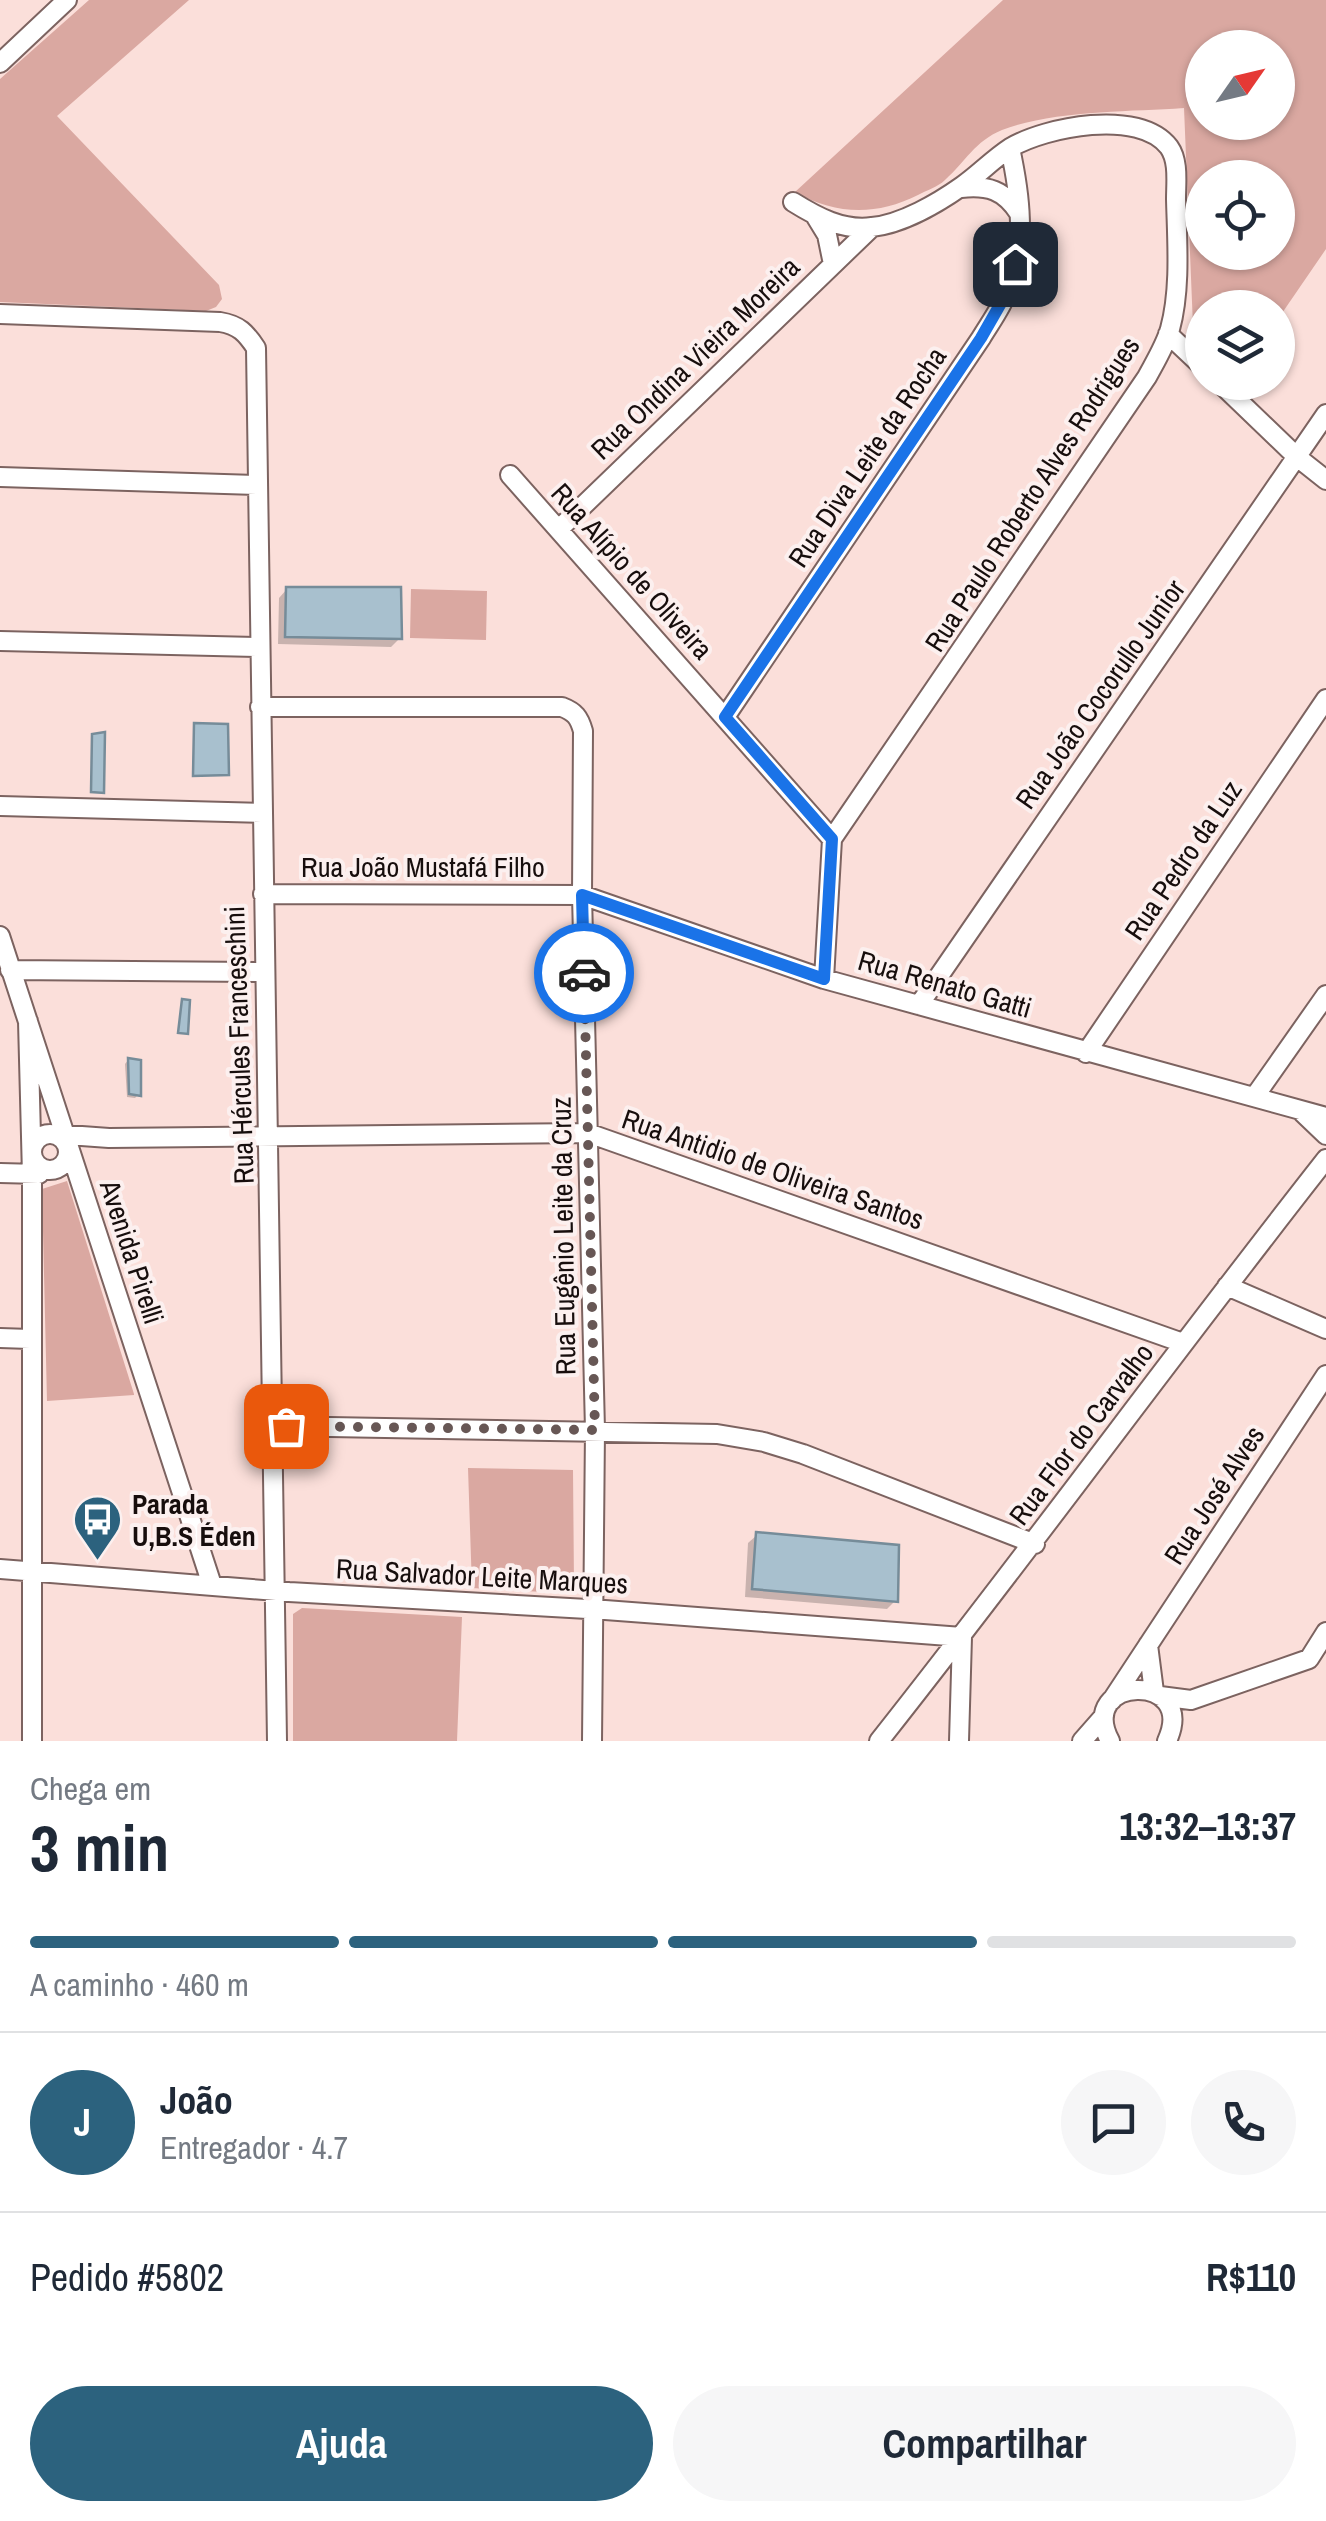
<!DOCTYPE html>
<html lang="pt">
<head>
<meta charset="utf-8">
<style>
  :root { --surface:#fff; --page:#f6f6f7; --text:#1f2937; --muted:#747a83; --line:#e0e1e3; --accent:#2c627e }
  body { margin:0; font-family:"Archivo Narrow",sans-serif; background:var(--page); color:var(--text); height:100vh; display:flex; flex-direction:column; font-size:38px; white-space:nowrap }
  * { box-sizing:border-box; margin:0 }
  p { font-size:32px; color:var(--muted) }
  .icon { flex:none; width:55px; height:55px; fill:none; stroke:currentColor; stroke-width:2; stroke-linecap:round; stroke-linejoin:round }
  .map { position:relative; height:1741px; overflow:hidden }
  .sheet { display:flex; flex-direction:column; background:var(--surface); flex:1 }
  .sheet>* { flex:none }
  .needle { width:65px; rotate:56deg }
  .controls { position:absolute; left:1185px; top:30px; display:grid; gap:20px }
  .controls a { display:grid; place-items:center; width:110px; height:110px; border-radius:50%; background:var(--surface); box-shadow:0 2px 8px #0004; font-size:50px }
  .pin { position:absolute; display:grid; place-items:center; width:85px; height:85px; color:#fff; margin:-42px; border-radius:20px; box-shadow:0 5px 15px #0006 }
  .courier { position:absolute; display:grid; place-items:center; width:100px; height:100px; margin:-50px; border:8px solid #1a73e8; border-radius:50%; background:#fff; color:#222; box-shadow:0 2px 12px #0007 }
  .headline em { font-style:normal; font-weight:800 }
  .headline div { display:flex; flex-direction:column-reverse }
  .headline { display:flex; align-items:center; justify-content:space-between; height:170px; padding:0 30px }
  h1 { font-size:65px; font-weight:800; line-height:75px }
  .bar { display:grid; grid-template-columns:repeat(4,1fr); gap:15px 10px; align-content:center; height:120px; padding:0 30px }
  .bar i { height:12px; border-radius:8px; background:var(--line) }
  .bar .on { background:var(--accent) }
  .bar p { grid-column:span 4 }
  .line { display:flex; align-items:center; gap:25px; padding:0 30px; border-top:2px solid var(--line) }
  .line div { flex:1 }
  .round { display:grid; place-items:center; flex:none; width:105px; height:105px; border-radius:52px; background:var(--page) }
  .primary-button { display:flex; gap:20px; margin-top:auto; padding:20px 30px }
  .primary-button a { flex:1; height:115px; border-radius:60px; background:var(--accent); color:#fff; font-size:40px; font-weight:800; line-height:115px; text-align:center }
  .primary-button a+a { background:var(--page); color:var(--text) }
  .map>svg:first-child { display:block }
</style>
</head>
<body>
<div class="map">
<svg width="1326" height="1741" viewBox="0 0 1326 1741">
  <rect width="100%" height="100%" fill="#fbdfda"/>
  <!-- green -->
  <path fill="#daa8a1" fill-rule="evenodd" d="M89,0H189L57,116L219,285L222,299L216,307L206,311L0,302V79Z
    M1003,0H1326V249L1278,319V308H1202V346L1193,326L1184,108C1128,112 1055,110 1002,130C975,141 965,162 945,180C938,187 927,190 918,195C876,216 836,215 795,192ZM1202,48H1278V122H1202ZM1202,178H1278V252H1202Z
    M411,589L487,591L486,640L410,638Z
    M67,1181L134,1394V1395L47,1401L42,1189Z
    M468,1468L573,1470L574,1584L561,1593L472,1588Z
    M302,1608L462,1617L457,1741H293V1614Z"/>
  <!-- shadow -->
  <path fill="#0003" d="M287,589L400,638L391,647L278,644L279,598Z
    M128,1060L139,1094L135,1098L127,1097L125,1064Z
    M757,1535L895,1601L887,1609L745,1597L748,1543Z"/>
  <!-- building -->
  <path fill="#a8c0ce" stroke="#768c99" stroke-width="2.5" d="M286,587H401L402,639L285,637Z
    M194,723L228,724L229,775L193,776Z
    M105,732L104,793L91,792L92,734Z
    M182,999L190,1000L188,1034L178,1033Z
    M128,1058L141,1060V1096L129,1094Z
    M756,1532L899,1545L898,1602L752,1589Z"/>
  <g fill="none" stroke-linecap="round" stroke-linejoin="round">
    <defs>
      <path id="minor" d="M0,63L67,0
        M961,188C988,185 1004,190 1019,213
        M793,202C817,217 843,231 872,227C902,224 938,203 962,186C978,175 993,159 1010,148C1045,127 1139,108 1169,147C1179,161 1176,182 1176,199C1177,240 1181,289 1170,329C1165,346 1155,362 1147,377L832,839
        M816,217L827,235L833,264
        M0,314L220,322C239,325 246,333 256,348L277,1741
        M1168,334L1202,366
        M1219,382L1297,457L1326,480
        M510,475L832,839
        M0,477L257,485
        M559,529L871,228
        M0,641L259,647
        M260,707H562C575,712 579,717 583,731L582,895L595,1430L592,1741
        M725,717L981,338C990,323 1002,307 1008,290C1027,245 1020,194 1010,148
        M0,806L261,813
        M263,894L582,895L824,979L1326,1117
        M0,936L212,1585
        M10,970L263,972
        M824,979L832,839
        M919,1005L1326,414
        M28,1021L32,1175V1741
        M1086,1053L1326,699
        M1255,1096L1326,995
        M1303,1113L1326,1135
        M32 1152a18 18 0 1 1 36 0a18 18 0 1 1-36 0Z
        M54,1134L109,1138L588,1133L1183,1343
        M0,1173L39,1174
        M1227,1286L1326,1329
        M0,1338L30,1339
        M274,1426L717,1434L764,1442L803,1454L1035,1544
        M0,1569L289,1592L605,1610L962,1637L959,1741
        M1148,1645L1154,1692
        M1160,1696L1191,1700L1309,1659L1326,1632
        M1112,1700L1326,1375
        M879,1741C1031,1549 1175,1351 1326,1159
        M1082,1741L1104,1716
        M1110,1741C1075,1675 1199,1671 1167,1741"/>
    </defs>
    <!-- minor casing -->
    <use href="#minor" stroke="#7c6360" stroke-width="22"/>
    <!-- minor -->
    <use href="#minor" stroke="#fff" stroke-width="18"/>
  </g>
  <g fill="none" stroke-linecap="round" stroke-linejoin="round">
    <!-- done -->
    <path stroke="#675755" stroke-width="10" stroke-dasharray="0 18" d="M286,1426L595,1430L584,973"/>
    <!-- route -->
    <path stroke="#1a73e8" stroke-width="12" d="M584,973L582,895L824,979L832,839L725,717L981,338L1009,289L1015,264"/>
  </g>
  <!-- icons -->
  <defs>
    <symbol id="bus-pin" viewBox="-11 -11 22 30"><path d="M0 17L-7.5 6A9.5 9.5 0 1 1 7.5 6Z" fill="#2c627e" stroke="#fcf0ef"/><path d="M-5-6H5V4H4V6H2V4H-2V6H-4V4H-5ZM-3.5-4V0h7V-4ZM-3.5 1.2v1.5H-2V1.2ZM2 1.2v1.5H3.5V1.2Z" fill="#fff"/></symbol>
  </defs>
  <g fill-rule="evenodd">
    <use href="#bus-pin" x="70" y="1492" width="55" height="75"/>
  </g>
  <g text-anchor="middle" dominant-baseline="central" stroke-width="8" stroke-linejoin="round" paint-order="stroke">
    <!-- street labels -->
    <g font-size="28" fill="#170e0d" stroke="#fcf0ef">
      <text transform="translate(695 358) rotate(-44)">Rua Ondina Vieira Moreira</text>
      <text transform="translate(867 457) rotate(-56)">Rua Diva Leite da Rocha</text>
      <text transform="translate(1032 494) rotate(-57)">Rua Paulo Roberto Alves Rodrigues</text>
      <text transform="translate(632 571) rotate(48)">Rua Alípio de Oliveira</text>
      <text transform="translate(1100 694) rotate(-55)">Rua João Cocorullo Junior</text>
      <text transform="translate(1183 860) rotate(-56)">Rua Pedro da Luz</text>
      <text x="423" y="867">Rua João Mustafá Filho</text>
      <text transform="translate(945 984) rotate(16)">Rua Renato Gatti</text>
      <text transform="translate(239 1045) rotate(-92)">Rua Hércules Franceschini</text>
      <text transform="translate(773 1169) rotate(19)">Rua Antidio de Oliveira Santos</text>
      <text transform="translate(563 1236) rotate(-91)">Rua Eugênio Leite da Cruz</text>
      <text transform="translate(132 1252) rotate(72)">Avenida Pirelli</text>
      <text transform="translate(1081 1434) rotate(-53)">Rua Flor do Carvalho</text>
      <text transform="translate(1214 1495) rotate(-57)">Rua José Alves</text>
      <text transform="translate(482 1576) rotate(3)">Rua Salvador Leite Marques</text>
    </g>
    <!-- poi labels -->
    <g font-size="28" font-weight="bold" fill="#170e0d" stroke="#fcf0ef" text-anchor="start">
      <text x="132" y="1504">Parada<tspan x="132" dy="32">U,B.S Éden</tspan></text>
    </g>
  </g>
</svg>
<div class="controls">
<a><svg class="needle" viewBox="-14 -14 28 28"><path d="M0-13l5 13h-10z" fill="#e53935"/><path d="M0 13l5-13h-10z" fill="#747a83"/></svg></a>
<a><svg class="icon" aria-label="locate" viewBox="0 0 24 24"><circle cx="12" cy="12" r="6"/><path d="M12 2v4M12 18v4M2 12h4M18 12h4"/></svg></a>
<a><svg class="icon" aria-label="layers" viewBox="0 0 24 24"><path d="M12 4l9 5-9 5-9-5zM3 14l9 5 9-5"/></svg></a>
</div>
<div class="pin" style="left:286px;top:1426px;background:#ea580c"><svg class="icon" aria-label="bag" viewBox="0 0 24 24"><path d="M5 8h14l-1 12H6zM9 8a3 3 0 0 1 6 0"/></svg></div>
<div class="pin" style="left:1015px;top:264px;background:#1f2937"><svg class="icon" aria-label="home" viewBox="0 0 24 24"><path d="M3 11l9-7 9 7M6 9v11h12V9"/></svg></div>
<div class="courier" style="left:584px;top:973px"><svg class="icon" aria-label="car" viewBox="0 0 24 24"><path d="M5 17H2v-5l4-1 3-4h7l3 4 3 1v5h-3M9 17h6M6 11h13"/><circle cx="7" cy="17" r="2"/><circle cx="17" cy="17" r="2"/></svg></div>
</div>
<section class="sheet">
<div class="headline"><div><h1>3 min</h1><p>Chega em</p></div><em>13:32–13:37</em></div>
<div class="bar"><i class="on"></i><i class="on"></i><i class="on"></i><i></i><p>A caminho · 460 m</p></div>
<div class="line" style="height:180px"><b class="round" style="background:var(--accent);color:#fff">J</b><div><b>João</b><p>Entregador · 4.7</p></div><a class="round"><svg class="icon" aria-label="chat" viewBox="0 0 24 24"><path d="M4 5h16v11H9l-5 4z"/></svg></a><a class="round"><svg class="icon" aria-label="phone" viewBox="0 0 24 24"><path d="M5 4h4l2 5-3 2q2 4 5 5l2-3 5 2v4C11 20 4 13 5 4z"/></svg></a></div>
<div class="line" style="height:130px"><div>Pedido #5802</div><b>R$110</b></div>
<div class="primary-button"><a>Ajuda</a><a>Compartilhar</a></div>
</section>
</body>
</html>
